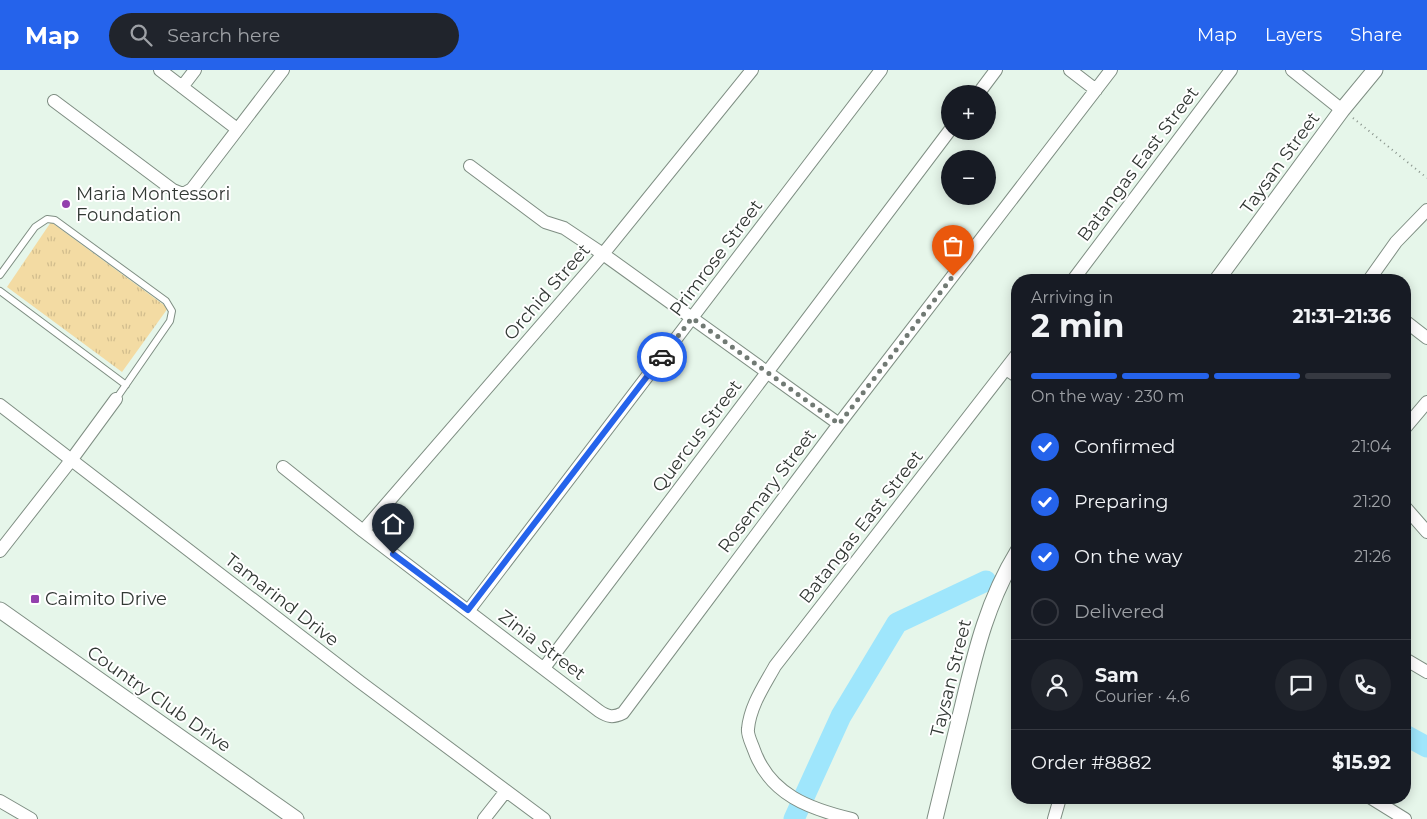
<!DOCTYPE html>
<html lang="en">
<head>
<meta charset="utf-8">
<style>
  :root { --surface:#171b24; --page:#20242c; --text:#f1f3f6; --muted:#9ea1a6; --line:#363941; --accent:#2563eb }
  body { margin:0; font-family:Montserrat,sans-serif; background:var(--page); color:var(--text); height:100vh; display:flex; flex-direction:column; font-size:19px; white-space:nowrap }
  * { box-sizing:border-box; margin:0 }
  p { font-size:16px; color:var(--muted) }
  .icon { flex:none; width:28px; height:28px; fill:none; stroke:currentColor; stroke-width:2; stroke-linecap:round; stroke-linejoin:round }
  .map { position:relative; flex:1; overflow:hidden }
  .details { position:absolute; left:1011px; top:204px; width:400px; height:530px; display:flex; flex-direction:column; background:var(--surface); border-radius:20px; box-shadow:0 2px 12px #0003 }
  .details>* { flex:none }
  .tools { position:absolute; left:941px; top:15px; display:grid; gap:10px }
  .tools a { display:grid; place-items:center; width:55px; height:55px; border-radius:50%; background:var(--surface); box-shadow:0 2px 12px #0003; font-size:25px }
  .pin { position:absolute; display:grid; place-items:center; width:42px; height:42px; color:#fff; margin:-51px -21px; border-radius:50% 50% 50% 0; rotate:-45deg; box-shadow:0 0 5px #0007 }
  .pin .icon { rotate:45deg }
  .courier { position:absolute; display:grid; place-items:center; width:50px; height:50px; margin:-25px; border:4px solid #2563eb; border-radius:50%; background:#fff; color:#222; box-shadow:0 1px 6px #0007 }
  .head em { font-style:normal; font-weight:700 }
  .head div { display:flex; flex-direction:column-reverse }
  .head { display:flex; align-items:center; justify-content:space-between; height:85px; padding:0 20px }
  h1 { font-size:32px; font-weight:700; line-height:38px }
  .bar { display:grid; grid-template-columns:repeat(4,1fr); gap:8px 5px; align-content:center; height:60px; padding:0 20px }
  .bar i { height:6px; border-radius:4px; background:var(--line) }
  .bar .selected { background:var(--accent) }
  .bar p { grid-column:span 4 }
  .line { display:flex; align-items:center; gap:12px; padding:0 20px; border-top:1px solid var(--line) }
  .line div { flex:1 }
  .round { display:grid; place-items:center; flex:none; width:52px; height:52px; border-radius:26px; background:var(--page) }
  ol { padding:0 20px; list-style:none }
  li { display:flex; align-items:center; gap:15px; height:55px }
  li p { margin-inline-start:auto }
  li .icon { padding:5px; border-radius:50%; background:var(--accent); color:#fff; stroke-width:4 }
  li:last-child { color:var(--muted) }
  li i { width:28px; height:28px; border:2px solid var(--line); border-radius:50% }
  header { display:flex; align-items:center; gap:30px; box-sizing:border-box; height:70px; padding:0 25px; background:var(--accent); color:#fff }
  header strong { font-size:24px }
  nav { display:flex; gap:28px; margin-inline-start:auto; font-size:18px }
  .search { width:350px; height:45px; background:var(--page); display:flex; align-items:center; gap:12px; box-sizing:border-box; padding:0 18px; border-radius:28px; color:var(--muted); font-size:19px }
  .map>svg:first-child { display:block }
</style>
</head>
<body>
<header>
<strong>Map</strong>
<div class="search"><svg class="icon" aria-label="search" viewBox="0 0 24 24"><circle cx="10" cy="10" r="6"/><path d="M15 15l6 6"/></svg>Search here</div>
<nav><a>Map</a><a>Layers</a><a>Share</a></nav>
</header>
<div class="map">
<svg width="1427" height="749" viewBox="0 0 1427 749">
  <defs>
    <pattern id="grass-tufts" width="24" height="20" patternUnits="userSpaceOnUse" patternTransform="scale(1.25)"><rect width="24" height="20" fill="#f3dba3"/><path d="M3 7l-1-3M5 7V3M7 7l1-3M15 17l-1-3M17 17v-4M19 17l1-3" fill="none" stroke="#d1bd8d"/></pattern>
  </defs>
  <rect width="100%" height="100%" fill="#e6f6ea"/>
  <!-- grass -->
  <path fill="url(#grass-tufts)" d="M51,152L168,238L122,302L7,217Z"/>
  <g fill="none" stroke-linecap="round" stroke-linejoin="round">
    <!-- river -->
    <path stroke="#9fe6fc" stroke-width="21" d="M1405,665L1427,677
      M794,749L841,646L897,553L986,511"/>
    <defs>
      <path id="service" d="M0,205L35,157L47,149L55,150L166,231L172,241L170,251L116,329
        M0,221L126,315"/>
      <path id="minor" d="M160,0L237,59
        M1070,0L1096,20
        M1292,0L1342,40
        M182,17L195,0
        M978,24L996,0
        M54,31L173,120L183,124L192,119L283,0
        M470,96L545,152L564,158L603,184L839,354
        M1073,210L1231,0
        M1369,210L1396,172L1427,140
        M1405,251L1427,268
        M1006,299L1018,307
        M0,335L360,612L544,749
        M1405,358L1427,332
        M283,397L363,461L599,641C608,647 613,648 623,643L839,354L1111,0
        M1405,437L1427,462
        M363,461L603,184L752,0
        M0,481L72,389L116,329
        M469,540L881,0
        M1405,589L1427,602
        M544,598L950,60
        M1371,728L1405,749
        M0,731L31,749
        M484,749L506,721
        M852,749C810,739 770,725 754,680C752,674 747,665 748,659C750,636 764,616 775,596L1018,283
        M1054,749L1060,728"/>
      <path id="tertiary" d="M1217,210L1342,40L1375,0
        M0,540L296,749
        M935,749C944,711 954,672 963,634C976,579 988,530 1018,481"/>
    </defs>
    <!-- service casing -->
    <use href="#service" stroke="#7f8e83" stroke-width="8"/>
    <!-- minor casing -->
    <use href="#minor" stroke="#7f8e83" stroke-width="14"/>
    <!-- tertiary casing -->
    <use href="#tertiary" stroke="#7f8e83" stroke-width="17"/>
    <!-- path -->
    <path stroke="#89948c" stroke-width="2" stroke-dasharray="1 4" stroke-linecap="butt" d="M1353,48L1427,108"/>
    <!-- service -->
    <use href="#service" stroke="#fff" stroke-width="6"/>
    <!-- minor -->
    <use href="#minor" stroke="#fff" stroke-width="12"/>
    <!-- tertiary -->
    <use href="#tertiary" stroke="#fff" stroke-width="15"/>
  </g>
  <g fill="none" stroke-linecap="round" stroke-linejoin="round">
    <!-- done -->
    <path stroke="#717a74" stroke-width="5" stroke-dasharray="0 9" d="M662,287L692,248L839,354L953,206"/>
    <!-- route -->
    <path stroke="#2563eb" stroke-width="6" d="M393,484L468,540L662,287"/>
  </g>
  <!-- markers -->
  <g fill="#9440ae" stroke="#fff" stroke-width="2">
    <circle cx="66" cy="134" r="5"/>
    <rect x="30" y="524" width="10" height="10" rx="2.5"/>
  </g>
  <g text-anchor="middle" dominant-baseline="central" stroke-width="4" stroke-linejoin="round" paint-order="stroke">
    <!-- street labels -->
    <g font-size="18" fill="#323834" stroke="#fff">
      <text transform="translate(1280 93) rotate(-54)">Taysan Street</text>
      <text transform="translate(1138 94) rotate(-53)">Batangas East Street</text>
      <text transform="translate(716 188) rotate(-53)">Primrose Street</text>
      <text transform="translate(547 222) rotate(-49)">Orchid Street</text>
      <text transform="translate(697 366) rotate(-53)">Quercus Street</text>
      <text transform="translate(767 421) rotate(-53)">Rosemary Street</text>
      <text transform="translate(861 457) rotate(-52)">Batangas East Street</text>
      <text transform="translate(282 530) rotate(38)">Tamarind Drive</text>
      <text transform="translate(542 575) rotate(37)">Zinia Street</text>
      <text transform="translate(951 608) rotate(-76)">Taysan Street</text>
      <text transform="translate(159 629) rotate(35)">Country Club Drive</text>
    </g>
    <!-- poi labels -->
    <g font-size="18" fill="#323834" stroke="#fff" text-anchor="start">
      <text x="76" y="124">Maria Montessori<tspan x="76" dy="21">Foundation</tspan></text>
      <text x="45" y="529">Caimito Drive</text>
    </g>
  </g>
</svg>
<div class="tools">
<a>+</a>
<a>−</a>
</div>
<div class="pin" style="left:953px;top:206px;background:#ea580c"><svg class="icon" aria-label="bag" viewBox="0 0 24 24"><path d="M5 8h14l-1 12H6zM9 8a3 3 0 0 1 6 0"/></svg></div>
<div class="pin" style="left:393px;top:484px;background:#1f2937"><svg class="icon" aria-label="home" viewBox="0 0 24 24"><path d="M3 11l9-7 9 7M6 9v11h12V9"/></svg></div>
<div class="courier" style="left:662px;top:287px"><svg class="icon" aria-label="car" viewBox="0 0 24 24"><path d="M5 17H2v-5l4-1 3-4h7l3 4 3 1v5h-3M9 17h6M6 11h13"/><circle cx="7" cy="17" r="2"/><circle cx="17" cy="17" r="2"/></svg></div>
<section class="details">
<div class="head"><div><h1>2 min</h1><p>Arriving in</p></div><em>21:31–21:36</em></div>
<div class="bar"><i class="selected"></i><i class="selected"></i><i class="selected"></i><i></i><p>On the way · 230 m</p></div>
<ol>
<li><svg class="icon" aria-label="check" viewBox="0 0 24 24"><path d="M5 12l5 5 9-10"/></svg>Confirmed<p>21:04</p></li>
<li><svg class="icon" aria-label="check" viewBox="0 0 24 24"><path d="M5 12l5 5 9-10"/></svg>Preparing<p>21:20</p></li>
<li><svg class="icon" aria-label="check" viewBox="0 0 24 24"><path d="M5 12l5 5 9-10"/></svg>On the way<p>21:26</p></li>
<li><i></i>Delivered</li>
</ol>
<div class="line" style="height:90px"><a class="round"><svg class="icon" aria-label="person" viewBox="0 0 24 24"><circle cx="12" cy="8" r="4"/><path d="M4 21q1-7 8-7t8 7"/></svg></a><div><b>Sam</b><p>Courier · 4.6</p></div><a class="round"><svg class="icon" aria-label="chat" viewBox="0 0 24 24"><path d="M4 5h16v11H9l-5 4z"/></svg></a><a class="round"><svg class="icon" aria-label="phone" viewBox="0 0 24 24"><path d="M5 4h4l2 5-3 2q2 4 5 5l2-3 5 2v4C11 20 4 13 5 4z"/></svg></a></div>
<div class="line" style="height:65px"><div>Order #8882</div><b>$15.92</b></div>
</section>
</div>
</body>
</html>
